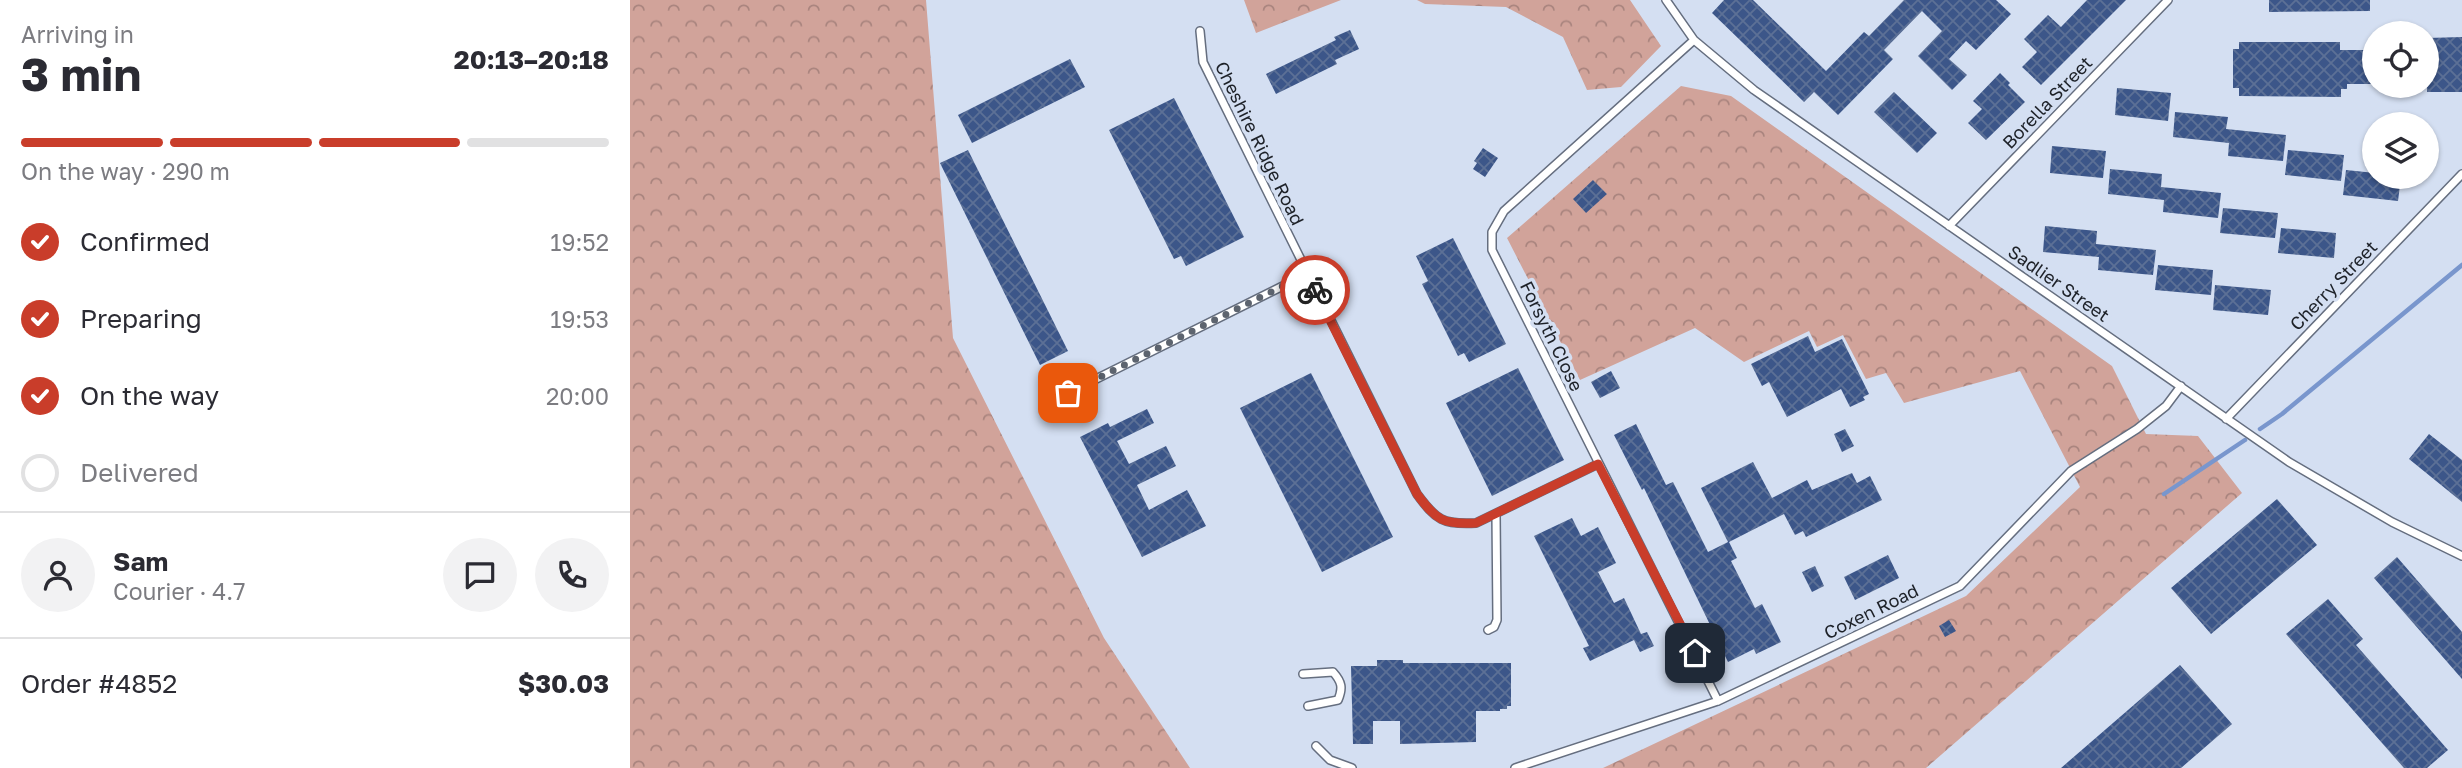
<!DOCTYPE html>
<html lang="en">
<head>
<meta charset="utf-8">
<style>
  :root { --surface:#fff; --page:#f2f2f3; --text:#2b2b33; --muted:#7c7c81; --line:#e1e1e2; --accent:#c93d2a }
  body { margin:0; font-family:"Golos Text",sans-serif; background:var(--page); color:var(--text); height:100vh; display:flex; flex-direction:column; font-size:26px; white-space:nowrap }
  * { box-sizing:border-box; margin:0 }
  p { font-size:23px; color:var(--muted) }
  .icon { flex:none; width:38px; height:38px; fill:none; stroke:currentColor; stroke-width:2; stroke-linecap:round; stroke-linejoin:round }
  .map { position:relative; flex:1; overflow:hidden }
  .details { display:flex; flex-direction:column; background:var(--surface); width:630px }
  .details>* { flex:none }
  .controls { position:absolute; left:1732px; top:21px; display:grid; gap:14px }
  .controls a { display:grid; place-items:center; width:77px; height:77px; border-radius:50%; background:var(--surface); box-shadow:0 2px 5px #0004; font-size:35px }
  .pin { position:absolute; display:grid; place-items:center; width:60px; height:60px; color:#fff; margin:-30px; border-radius:14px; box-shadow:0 4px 10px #0006 }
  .courier { position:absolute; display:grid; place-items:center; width:70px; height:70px; margin:-35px; border:5px solid #c93d2a; border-radius:50%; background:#fff; color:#222; box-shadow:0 2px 9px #0007 }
  .overview em { font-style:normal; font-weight:700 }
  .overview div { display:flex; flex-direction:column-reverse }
  .overview { display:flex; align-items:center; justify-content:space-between; height:119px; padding:0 21px }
  h1 { font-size:46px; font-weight:700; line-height:52px }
  .bar { display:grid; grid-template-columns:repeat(4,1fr); gap:10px 7px; align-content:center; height:84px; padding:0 21px }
  .bar i { height:9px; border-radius:5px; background:var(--line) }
  .bar .active { background:var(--accent) }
  .bar p { grid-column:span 4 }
  .line { display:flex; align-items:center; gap:18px; padding:0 21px; border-top:2px solid var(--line) }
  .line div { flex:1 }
  .round { display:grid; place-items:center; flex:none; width:74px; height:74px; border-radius:37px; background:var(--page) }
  ol { padding:0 21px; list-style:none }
  li { display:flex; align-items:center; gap:21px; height:77px }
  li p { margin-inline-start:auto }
  li .icon { padding:7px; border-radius:50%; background:var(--accent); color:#fff; stroke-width:4 }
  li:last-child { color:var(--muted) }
  li i { width:38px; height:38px; border:4px solid var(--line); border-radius:50% }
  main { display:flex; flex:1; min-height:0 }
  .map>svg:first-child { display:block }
</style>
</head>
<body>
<main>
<section class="details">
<div class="overview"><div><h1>3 min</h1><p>Arriving in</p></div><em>20:13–20:18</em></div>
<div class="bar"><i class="active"></i><i class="active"></i><i class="active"></i><i></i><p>On the way · 290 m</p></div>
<ol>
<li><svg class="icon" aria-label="check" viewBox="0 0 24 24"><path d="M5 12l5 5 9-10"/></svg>Confirmed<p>19:52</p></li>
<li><svg class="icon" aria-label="check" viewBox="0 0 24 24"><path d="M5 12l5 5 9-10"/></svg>Preparing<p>19:53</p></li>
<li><svg class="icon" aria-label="check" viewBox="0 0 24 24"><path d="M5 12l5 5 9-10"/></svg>On the way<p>20:00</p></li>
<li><i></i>Delivered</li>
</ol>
<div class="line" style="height:126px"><a class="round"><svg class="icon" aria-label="person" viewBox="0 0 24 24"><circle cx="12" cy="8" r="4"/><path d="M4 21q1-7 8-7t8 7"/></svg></a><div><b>Sam</b><p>Courier · 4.7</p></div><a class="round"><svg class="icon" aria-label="chat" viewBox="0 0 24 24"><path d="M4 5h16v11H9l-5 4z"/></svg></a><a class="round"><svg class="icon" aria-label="phone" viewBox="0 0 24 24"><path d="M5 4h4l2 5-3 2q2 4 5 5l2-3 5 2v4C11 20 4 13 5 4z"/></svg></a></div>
<div class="line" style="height:91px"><div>Order #4852</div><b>$30.03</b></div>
</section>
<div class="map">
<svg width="1832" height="768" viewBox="0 0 1832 768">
  <defs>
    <pattern id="forest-crowns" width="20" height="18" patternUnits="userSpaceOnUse" patternTransform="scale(1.75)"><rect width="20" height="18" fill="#d1a39a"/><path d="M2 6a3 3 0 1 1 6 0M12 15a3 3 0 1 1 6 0" fill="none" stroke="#a9847e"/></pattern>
    <pattern id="building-cross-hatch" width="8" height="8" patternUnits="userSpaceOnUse" patternTransform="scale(1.75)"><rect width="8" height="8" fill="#3c5689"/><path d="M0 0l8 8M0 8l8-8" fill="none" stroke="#5c7096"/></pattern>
  </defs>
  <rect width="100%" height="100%" fill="#d4dff2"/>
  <!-- forest -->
  <path fill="url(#forest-crowns)" d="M0,0H296L323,338L474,638L560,768H0Z
    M614,0H711L626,33Z
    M787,0H1000L1031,46L991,87L957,90L933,37L876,7L795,4Z
    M1051,86L1101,96L1482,366L1516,434L1568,436L1612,493L1296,768H973L1336,596L1450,487L1390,371L1274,403L1256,373L1236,379L1213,335L1187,347L1179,331L1114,362L1065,328L950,380L877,238Z"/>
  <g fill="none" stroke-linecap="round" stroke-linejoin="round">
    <!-- stream -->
    <path stroke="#7996cd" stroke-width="4.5" d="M1630,429L1652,414L1832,265
      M1534,494L1615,440"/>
  </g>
  <!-- building -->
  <path fill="url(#building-cross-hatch)" d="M1094,0H1123L1196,71L1234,32L1239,36L1274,0H1366L1381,14L1346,50L1336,41L1319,59L1337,75L1322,90L1288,56L1312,31L1292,11L1254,50L1263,59L1208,115L1184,92L1174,102L1082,13Z
    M1457,0H1496L1411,85L1392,67L1407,52L1394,39L1418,15L1431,27Z
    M1639,0H1740V11L1639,12Z
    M720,30L729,49L705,60L707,64L646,94L636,74L706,40L704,37Z
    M1832,37V92H1797V38Z
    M1609,42H1710V50H1745V84H1717V89H1711V97L1609,96V88H1603V49H1609Z
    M440,59L455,87L342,143L328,115Z
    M1370,73L1380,83L1378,85L1395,102L1356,140L1338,123L1352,109L1343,101Z
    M1487,88L1541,93L1538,121L1485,115Z
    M1264,92L1307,133L1287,153L1244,112Z
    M544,98L614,237L556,266L551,256L544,259L479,130Z
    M1545,112L1598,117L1596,129L1656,135L1653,161L1598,156L1599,143L1543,137Z
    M1422,146L1476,151L1473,178L1420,173Z
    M853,148L868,158L855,177L843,169L847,163L844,161Z
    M338,150L438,351L410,365L310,163Z
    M1658,150L1714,155L1711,181L1655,175Z
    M1480,169L1532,174L1531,187L1591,193L1588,218L1533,212L1534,200L1478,194Z
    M1716,170L1745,173V177H1771L1768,201L1713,195Z
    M963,180L977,194L956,213L943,199Z
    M1593,208L1648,213L1645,238L1590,233Z
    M1415,226L1467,231L1466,244L1526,250L1523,275L1468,270L1469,257L1413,252Z
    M1651,228L1706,233L1704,258L1648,253Z
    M823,238L876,344L839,362L834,353L828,356L792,284L798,281L786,256Z
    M1528,265L1583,270L1581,295L1525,290Z
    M1585,285L1641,290L1638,315L1583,310Z
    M1178,336L1185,352L1212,339L1239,394L1233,397L1235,400L1220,407L1211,389L1157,417L1139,382L1132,386L1121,364Z
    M888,368L934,460L862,496L816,403Z
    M981,371L990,388L970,398L961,382Z
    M681,373L763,537L692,572L610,408Z
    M517,409L524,423L487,441L499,464L536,446L546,466L507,485L519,510L557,490L576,526L512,557L450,437L478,423L480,427Z
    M1006,424L1036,485L1043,482L1078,552L1098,542L1071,488L1123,462L1142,498L1177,480L1182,490L1222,473L1227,483L1240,476L1252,500L1176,537L1173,531L1165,535L1154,514L1099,542L1107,558L1101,561L1125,608L1132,604L1151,642L1126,654L1124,649L1098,662L1014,488L1012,490L984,435Z
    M1215,429L1224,446L1212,452L1204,434Z
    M1799,434L1832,460V502L1779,459Z
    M1647,499L1687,545L1581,634L1541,588Z
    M942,518L951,536L968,527L986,563L968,572L984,603L994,598L1011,634L1017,632L1024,646L1010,652L1004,640L960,661L953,648L959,646L904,536Z
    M1258,555L1269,578L1225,600L1214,577Z
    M1767,557L1832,632V679L1744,578Z
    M1185,566L1194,586L1182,592L1172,572Z
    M1698,599L1733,639L1726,645L1818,750L1797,768H1774L1656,634Z
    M1319,620L1326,631L1315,637L1309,626Z
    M747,660H773V663H881V706H877V709H870V711H846V742L770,744V721H743V744H723L721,666H747Z
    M1550,665L1602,724L1551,768H1431Z"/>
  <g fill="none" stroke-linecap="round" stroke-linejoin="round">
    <defs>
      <path id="lane" d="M1036,0L1064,40L1124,90L1659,462L1762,522L1832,556
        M570,31L573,62L787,494C806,520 813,525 846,523L968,464
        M1064,40L874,211L862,232V250L1088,701
        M1319,226L1538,0
        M438,393L677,274
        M1596,419L1832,174
        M858,630L864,627L867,620L866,514
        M673,674L703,672C712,682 713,688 708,700L678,706
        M686,746L700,760L722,768
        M885,768L1088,701L1330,586L1441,471L1507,429L1536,406L1551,386"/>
    </defs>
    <!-- lane casing -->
    <use href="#lane" stroke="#656e7f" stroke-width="10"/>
    <!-- lane -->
    <use href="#lane" stroke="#fff" stroke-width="7"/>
  </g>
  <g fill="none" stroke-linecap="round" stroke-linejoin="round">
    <!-- done -->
    <path stroke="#5d646f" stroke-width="7" stroke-dasharray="0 12.6" d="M438,393L677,274L685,290"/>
    <!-- route -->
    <path stroke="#c93d2a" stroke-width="9" d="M685,290L787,494C806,520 813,525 846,523L968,464L1065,653"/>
  </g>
  <g text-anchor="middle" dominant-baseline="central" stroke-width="7" stroke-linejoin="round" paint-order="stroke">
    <!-- street labels -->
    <g font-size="18" fill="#1d2128" stroke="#d4dff2">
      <text transform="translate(1417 102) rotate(-46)">Borella Street</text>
      <text transform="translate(630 143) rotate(64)">Cheshire Ridge Road</text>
      <text transform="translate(1429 283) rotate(35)">Sadlier Street</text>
      <text transform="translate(1703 285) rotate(-46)">Cherry Street</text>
      <text transform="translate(922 336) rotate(64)">Forsyth Close</text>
      <text transform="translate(1241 611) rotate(-26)">Coxen Road</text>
    </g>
  </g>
</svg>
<div class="controls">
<a><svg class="icon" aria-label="locate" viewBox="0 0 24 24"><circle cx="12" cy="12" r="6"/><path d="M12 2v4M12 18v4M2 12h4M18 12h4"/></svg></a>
<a><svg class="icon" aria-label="layers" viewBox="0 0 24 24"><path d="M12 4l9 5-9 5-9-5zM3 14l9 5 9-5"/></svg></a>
</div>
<div class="pin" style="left:438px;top:393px;background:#ea580c"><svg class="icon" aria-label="bag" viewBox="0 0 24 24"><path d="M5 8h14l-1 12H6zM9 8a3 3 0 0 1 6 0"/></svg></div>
<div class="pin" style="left:1065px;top:653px;background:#1f2937"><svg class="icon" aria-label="home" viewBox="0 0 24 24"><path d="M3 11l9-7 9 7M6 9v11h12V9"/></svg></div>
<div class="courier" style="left:685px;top:290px"><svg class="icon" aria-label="bike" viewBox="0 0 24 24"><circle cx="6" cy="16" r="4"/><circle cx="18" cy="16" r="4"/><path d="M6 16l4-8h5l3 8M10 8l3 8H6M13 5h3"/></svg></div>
</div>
</main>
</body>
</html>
